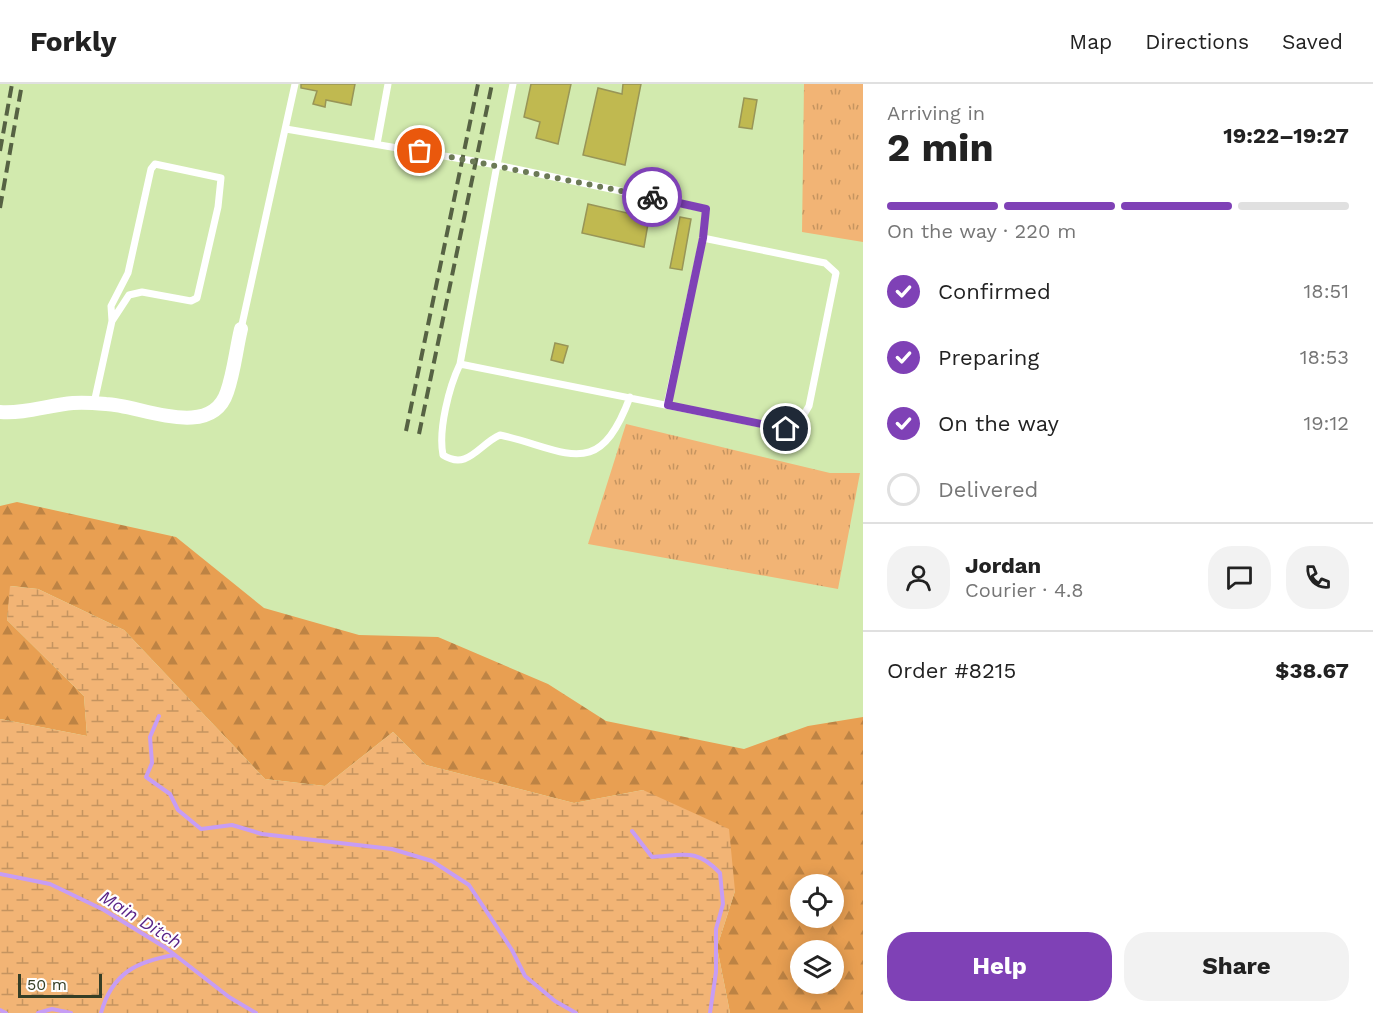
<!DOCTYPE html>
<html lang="en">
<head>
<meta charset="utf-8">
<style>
  :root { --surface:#fff; --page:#f2f2f2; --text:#222; --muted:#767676; --line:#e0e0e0; --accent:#7f41b6 }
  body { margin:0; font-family:"Work Sans",sans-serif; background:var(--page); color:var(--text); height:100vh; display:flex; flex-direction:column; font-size:22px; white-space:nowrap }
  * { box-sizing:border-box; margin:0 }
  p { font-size:20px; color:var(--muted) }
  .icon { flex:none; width:33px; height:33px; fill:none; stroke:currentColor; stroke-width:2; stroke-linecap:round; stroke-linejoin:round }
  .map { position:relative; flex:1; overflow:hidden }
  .drawer { display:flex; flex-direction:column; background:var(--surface); width:510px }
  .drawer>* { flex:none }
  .buttons { position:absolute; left:790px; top:790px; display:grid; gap:12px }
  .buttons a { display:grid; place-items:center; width:54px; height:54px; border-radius:50%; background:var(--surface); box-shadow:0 3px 15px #0003; font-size:30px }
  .scale { position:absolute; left:18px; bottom:15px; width:84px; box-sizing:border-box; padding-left:6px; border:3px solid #353e26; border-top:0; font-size:16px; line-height:21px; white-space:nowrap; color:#353e26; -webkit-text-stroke:4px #fff; paint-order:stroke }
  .pin { position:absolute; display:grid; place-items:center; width:51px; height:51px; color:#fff; margin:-26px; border:3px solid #fff; border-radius:50%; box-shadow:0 2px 6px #0007 }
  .courier { position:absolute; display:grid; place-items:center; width:60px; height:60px; margin:-30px; border:4px solid #7f41b6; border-radius:50%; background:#fff; color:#222; box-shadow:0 2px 8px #0007 }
  .headline em { font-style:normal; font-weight:700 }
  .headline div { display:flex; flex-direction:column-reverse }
  .headline { display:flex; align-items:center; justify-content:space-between; height:102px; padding:0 24px }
  h1 { font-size:39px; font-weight:700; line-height:45px }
  .bar { display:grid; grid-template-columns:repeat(4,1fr); gap:9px 6px; align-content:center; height:72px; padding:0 24px }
  .bar i { height:8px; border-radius:4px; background:var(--line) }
  .bar .active { background:var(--accent) }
  .bar p { grid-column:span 4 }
  .line { display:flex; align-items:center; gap:15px; padding:0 24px; border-top:2px solid var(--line) }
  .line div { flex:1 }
  .round { display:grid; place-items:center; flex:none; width:63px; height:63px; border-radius:24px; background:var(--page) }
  ol { padding:0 24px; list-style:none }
  li { display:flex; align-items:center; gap:18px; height:66px }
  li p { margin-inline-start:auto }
  li .icon { padding:6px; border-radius:50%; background:var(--accent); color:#fff; stroke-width:4 }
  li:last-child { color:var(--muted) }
  li i { width:33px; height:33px; border:3px solid var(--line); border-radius:50% }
  .cta { display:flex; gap:12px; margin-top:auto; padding:12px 24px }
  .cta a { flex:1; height:69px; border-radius:24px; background:var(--accent); color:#fff; font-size:24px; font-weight:700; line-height:69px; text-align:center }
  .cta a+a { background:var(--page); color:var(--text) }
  header { display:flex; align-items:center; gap:36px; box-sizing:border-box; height:84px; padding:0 30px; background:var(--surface); border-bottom:2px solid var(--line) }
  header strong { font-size:28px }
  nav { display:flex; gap:33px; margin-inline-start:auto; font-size:21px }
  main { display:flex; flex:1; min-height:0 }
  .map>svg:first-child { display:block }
</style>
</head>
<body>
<header>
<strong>Forkly</strong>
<nav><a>Map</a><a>Directions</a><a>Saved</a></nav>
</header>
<main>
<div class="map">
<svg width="863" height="929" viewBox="0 0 863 929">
  <defs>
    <pattern id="grass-tufts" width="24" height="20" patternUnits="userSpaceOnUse" patternTransform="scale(1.5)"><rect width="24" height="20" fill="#f2b475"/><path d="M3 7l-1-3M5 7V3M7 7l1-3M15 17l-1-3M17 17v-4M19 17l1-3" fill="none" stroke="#c59460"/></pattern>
    <pattern id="forest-firs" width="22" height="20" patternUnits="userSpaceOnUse" patternTransform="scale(1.5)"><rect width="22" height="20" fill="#e89f52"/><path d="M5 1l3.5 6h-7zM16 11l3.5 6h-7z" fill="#bd8344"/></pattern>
    <pattern id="wetland-marsh" width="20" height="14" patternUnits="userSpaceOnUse" patternTransform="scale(1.5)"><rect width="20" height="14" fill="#f2b475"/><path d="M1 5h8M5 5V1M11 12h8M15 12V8" fill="none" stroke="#c59460"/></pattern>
  </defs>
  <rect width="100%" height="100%" fill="#d2eaae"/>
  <!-- grass -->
  <path fill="url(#grass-tufts)" d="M804,0H863V158L802,148Z
    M626,340L830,389H860L838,505L588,460Z"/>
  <!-- forest -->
  <path fill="url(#forest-firs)" fill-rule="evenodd" d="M17,418L176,453L264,524L359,551L438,553L548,600L606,637L744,665L808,642L863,633V929H730L717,863L735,807L643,706L574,719L426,681L393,648L325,702L265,695L124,546L38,505L11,502L7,536L84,612L87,652L0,635V422ZM801,801H834V834H801ZM801,867H834V900H801Z"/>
  <!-- wetland -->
  <path fill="url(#wetland-marsh)" d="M10,502L38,505L124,546L265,695L325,702L393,648L426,681L574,719L643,706L729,745L735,807L717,863L730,929H0V635L87,652L84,612L7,536Z"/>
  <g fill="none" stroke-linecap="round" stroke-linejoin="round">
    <!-- stream -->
    <path stroke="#c79df4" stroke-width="4" d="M159,632L150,653L152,679L146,693L170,710L178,726L201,745L232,741L262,750L392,765L432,777L469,801L512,866L525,892L555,917L576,929
      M632,747L652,773C684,771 696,764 720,789L723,820L716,845V888L710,929
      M0,790L50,800L104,826L166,864L229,913L256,929
      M0,926L6,929
      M38,929L52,925L71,929
      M101,929C112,889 137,877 175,871"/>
  </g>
  <!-- building -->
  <path fill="#c0b950" stroke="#989557" stroke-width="1.5" d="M301,0H355L351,21L326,16L325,23L313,20L317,7L301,4Z
    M531,0H571L558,60L536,54L540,38L524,33Z
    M623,0H641L625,81L583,71L598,4L622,10Z
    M744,14L757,16L752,45L739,43Z
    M588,120L649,134L644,163L582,149Z
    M680,133L691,135L682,186L670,184Z
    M555,259L568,262L563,279L551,276Z"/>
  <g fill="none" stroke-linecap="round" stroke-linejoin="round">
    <!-- lane -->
    <path stroke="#fff" stroke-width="7" d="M286,45L497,81L706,125L703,154L825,179L836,189L809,322L799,339L785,345L460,280L497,81L513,0
      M377,60L388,0
      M241,245L295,0
      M460,280C449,303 438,346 443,371C468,387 479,360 500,351C567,366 598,399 630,313
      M94,319L112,237L111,222L128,189L151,85L155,80L221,94L218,123L197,214L191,217L142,208L129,211L112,237
      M667,321L703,154"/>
    <!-- street -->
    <path stroke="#fff" stroke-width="14" d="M0,328C25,330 49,321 73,319C84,318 95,319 106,320C140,321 211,357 227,308C234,288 236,266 241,245"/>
    <!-- rail -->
    <path stroke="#566243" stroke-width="4" stroke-dasharray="12 6" stroke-linecap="butt" d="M0,67L12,0
      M0,124L22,0
      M406,347L478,0
      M419,350L492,0"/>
  </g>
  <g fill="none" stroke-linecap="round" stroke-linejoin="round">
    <!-- done -->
    <path stroke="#6c7a56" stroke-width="6" stroke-dasharray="0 10.8" d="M420,67L652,113"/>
    <!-- route -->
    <path stroke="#7f41b6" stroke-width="8" d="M652,113L706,125L703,154L668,321L786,345"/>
  </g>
  <g text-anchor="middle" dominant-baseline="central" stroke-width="4.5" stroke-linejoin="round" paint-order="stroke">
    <!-- water labels -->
    <g font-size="18" font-style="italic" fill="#5b2487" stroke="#fff">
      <text transform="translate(141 835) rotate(32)">Main Ditch</text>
    </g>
  </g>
</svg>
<div class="buttons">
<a><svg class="icon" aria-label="locate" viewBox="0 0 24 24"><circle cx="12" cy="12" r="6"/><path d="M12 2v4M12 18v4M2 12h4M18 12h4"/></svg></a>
<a><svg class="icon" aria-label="layers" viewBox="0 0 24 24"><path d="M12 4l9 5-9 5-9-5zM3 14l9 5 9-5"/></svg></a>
</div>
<div class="scale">50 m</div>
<div class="pin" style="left:420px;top:67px;background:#ea580c"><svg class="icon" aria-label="bag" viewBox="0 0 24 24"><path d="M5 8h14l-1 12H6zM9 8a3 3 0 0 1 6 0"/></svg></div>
<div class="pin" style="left:786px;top:345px;background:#1f2937"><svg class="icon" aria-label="home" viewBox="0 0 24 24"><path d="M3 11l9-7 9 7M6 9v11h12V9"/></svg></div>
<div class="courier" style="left:652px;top:113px"><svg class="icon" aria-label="bike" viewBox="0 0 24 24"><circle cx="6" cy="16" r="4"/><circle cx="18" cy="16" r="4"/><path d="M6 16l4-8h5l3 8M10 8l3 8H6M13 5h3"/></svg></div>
</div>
<section class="drawer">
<div class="headline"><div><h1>2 min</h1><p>Arriving in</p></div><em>19:22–19:27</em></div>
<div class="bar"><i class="active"></i><i class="active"></i><i class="active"></i><i></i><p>On the way · 220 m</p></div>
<ol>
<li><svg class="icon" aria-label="check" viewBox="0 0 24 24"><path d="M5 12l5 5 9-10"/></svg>Confirmed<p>18:51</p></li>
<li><svg class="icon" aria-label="check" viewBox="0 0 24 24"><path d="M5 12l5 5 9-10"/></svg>Preparing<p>18:53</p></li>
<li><svg class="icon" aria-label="check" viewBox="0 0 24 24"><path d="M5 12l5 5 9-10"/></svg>On the way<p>19:12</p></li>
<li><i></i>Delivered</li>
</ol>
<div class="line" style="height:108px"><a class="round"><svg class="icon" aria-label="person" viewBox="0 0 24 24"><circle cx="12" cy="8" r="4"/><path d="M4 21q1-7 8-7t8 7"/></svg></a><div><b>Jordan</b><p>Courier · 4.8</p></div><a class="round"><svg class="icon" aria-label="chat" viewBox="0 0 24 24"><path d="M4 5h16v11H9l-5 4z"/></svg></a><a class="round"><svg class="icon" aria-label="phone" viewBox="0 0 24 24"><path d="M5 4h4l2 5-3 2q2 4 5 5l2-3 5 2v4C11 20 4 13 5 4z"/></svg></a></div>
<div class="line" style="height:78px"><div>Order #8215</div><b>$38.67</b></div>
<div class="cta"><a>Help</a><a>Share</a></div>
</section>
</main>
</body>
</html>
